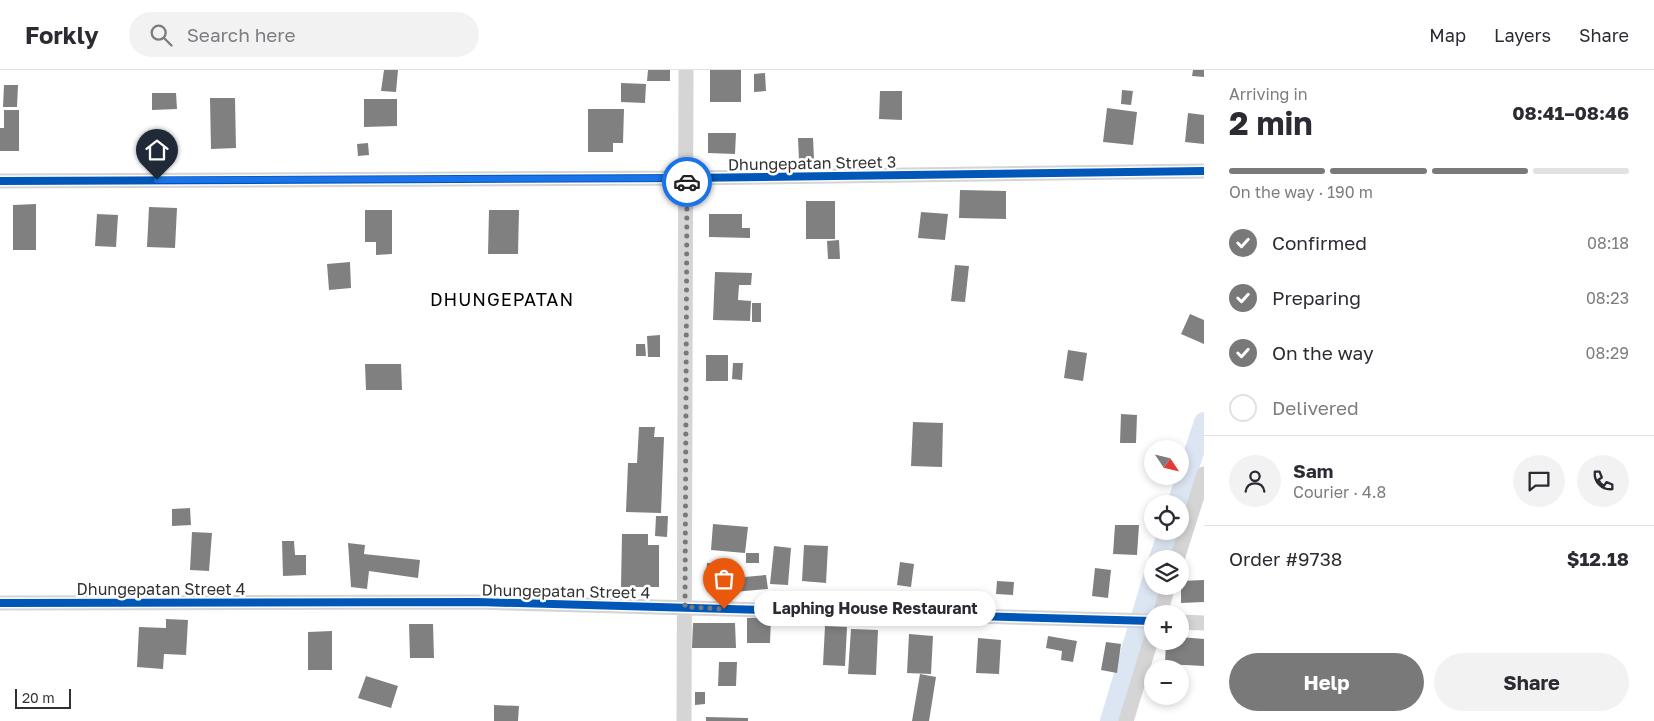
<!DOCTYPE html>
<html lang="en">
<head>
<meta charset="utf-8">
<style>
  :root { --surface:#fff; --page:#f2f2f3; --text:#2b2b33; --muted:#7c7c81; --line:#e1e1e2; --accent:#797979 }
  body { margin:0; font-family:"Golos Text",sans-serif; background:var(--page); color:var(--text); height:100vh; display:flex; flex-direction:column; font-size:19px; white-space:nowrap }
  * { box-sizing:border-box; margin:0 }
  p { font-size:16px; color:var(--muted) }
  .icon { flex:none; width:28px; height:28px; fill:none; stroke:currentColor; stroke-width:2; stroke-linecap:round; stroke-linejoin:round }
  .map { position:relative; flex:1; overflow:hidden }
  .sheet { display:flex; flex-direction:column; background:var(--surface); width:450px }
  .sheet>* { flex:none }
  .needle { width:32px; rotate:125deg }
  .tools { position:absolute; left:1144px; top:370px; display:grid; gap:10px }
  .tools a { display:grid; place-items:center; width:45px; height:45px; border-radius:50%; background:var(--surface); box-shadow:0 2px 8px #0003; font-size:25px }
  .scale { position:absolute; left:15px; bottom:12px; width:56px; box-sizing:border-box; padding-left:5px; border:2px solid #313131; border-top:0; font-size:14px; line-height:18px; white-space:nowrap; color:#313131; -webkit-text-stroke:4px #fff; paint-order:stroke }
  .pin { position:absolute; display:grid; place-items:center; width:42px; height:42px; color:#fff; margin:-51px -21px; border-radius:50% 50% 50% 0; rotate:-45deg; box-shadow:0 0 5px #0007 }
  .pin .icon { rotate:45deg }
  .courier { position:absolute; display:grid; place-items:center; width:50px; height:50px; margin:-25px; border:4px solid #1a73e8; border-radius:50%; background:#fff; color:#222; box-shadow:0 1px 6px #0007 }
  .bubble { position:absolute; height:35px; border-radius:18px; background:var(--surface); box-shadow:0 2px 8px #0003; font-size:16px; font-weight:700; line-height:35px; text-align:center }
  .overview em { font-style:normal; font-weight:700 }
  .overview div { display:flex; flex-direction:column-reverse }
  .overview { display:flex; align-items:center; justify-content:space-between; height:85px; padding:0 25px }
  h1 { font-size:32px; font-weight:700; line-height:38px }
  .bar { display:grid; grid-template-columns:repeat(4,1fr); gap:8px 5px; align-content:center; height:60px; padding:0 25px }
  .bar i { height:6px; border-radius:4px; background:var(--line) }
  .bar .selected { background:var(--accent) }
  .bar p { grid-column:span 4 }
  .line { display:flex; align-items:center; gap:12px; padding:0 25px; border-top:1px solid var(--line) }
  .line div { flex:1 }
  .round { display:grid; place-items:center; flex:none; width:52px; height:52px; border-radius:26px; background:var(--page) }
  ol { padding:0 25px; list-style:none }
  li { display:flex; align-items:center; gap:15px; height:55px }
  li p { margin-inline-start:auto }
  li .icon { padding:5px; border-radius:50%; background:var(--accent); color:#fff; stroke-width:4 }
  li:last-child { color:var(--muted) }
  li i { width:28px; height:28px; border:2px solid var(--line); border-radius:50% }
  .button { display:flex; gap:10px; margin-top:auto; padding:10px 25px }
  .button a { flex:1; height:58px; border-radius:30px; background:var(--accent); color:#fff; font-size:20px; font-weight:700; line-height:58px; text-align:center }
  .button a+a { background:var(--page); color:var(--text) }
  header { display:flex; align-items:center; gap:30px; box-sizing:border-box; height:70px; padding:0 25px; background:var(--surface); border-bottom:1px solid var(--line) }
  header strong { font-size:24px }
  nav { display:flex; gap:28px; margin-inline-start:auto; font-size:18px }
  .search { width:350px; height:45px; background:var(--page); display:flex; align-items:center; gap:12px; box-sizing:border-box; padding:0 18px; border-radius:28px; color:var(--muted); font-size:19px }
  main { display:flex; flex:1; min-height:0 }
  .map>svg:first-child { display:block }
</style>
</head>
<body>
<header>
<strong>Forkly</strong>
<div class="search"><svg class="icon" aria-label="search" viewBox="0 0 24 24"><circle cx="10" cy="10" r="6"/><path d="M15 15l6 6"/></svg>Search here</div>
<nav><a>Map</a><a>Layers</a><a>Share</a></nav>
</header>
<main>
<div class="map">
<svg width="1204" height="651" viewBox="0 0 1204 651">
  <rect width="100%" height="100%" fill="#fff"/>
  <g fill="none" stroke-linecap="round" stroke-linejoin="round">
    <!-- canal -->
    <path stroke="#dce5f2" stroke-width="20" d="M1177,434L1204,352
      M1159,489L1168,461
      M1110,651L1152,510"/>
  </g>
  <!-- building -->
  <path fill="#808080" d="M384,0H398L396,22L381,21Z
    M648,0H670V11H647Z
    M710,0H741V32H710Z
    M1193,0H1204V7L1192,6Z
    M765,3L766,21L754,22V4Z
    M621,13L646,14L645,33L621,32Z
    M4,15H18L17,37H3Z
    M1122,20L1133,21L1131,35L1121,34Z
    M880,21H902V50L879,49Z
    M152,23H176L177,39L152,40Z
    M210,28H235L236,78L211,79Z
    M364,29H397V56L364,57Z
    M1107,38L1137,42L1133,75L1103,72Z
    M588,39H624L623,73H613V82H588Z
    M4,40H19V81H0V58H4Z
    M1188,43L1204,45V74L1185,72Z
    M708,63H736L735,84L708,83Z
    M798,68H813L814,89L799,90Z
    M368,73L369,85L358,86L357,74Z
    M960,120L1006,121V149L959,148Z
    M806,131H835V169H806Z
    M36,134V180H13V135Z
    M149,137L177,138L175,178L147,177Z
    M365,140H392V184L376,185V172H365Z
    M489,140H519L518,184H488Z
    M921,142L948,144L945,170L918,168Z
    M97,144L118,145L116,177L95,176Z
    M709,144H742V158H750V168L709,167Z
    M839,170L840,189H828L827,171Z
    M350,192L351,218L329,220L327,194Z
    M955,195L969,196L965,232L951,231Z
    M715,202L752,203L751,215H739L738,230L751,231L750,251L713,250Z
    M752,233H761V252H752Z
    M1190,244L1204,250V274L1181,264Z
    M660,265V287H648L647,266Z
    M636,274H645L646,286H636Z
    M1068,280L1087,283L1083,311L1064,308Z
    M706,285H728V311H706Z
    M733,293H743L742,310L732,309Z
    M365,294H401L402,320H366Z
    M1121,344L1137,345L1136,373H1120Z
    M913,352L943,353L942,397L911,396Z
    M639,357H655L654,367H664L661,443L626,442L628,393H637Z
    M190,438L191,455L172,456V439Z
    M656,446H668L667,467L655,466Z
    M713,454L748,457L745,483L711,480Z
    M1115,455H1139L1137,485L1113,484Z
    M192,462L212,463L209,501L190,500Z
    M622,464H648V475H659V517H621Z
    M282,471H294L295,485H306V505L283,506Z
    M348,473L365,475L364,484L420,490L418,508L369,501L367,519L351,517Z
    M804,475L828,476L826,513L802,511Z
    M774,476L791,478L788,515L770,514Z
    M746,483H759V493H746Z
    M900,492L914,494L911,517L897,515Z
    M707,493L732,495L731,520L706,518Z
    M1095,498L1111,500L1108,528L1092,526Z
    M766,505L768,519L734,522L733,508Z
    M1204,510V532L1181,533V511Z
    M997,511L1014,512L1013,525L996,524Z
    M771,547L770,573H747V548Z
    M166,549L188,550L186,585L164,584L163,599L137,597L139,557L166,558Z
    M693,553H735L736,578H692Z
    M409,554H433L434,588H410Z
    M825,556L847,557L845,596L823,595Z
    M851,559L878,560L876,605L848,604Z
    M332,561V600H308V562Z
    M909,564L933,566L931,604L907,603Z
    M1048,566L1077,571L1073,592L1061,590L1062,581L1046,578Z
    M1180,567L1204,569V596L1165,594L1166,571H1180Z
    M978,568L1001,570L999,604L976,603Z
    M1106,572L1121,574L1117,603L1101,600Z
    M719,592H737L736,616H718Z
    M920,604L936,607L929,651H912Z
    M366,606L398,616L391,638L358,628Z
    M695,622H705V634L695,635Z
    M494,635L519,636L518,651H494Z
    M706,647L748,648V651H706Z"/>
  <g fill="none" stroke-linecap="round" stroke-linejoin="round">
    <!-- minor -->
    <path stroke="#d5d5d5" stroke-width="15" d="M0,111L687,108L1204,101
      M1177,489L1204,404
      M0,533L477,532L1152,551
      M1160,544L1168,516
      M1180,552L1204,553
      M684,651L686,0
      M1126,651L1152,567"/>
    <defs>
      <path id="cycleway" d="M0,111L687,108L1204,101
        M0,533L477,532L1152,551"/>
    </defs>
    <!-- cycleway casing -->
    <use href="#cycleway" stroke="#fff" stroke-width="11"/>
    <!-- cycleway -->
    <use href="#cycleway" stroke="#0057b8" stroke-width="8"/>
  </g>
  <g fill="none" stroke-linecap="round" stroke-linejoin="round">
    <!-- done -->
    <path stroke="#797979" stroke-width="5" stroke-dasharray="0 9" d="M687,112L685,537L724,539"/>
    <!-- route -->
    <path stroke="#1a73e8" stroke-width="6" d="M157,110L687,108V112"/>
  </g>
  <g text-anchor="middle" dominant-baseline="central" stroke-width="5" stroke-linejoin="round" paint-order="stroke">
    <!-- street labels -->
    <g font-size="16" fill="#313131" stroke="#fff">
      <text transform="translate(812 93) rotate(-1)">Dhungepatan Street 3</text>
      <text x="161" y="519">Dhungepatan Street 4</text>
      <text transform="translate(566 521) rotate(1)">Dhungepatan Street 4</text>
    </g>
    <!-- neighbourhood labels -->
    <g font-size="18" letter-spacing="1" fill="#000" stroke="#fff">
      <text x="502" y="229">DHUNGEPATAN</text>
    </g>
  </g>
</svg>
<div class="tools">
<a><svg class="needle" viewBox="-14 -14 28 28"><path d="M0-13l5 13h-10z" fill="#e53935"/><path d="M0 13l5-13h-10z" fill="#7c7c81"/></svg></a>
<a><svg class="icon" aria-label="locate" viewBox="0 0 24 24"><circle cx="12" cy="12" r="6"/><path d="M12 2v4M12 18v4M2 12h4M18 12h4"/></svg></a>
<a><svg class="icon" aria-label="layers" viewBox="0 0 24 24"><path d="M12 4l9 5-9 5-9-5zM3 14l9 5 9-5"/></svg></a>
<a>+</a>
<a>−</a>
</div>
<div class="scale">20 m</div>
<div class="pin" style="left:724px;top:539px;background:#ea580c"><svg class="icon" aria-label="bag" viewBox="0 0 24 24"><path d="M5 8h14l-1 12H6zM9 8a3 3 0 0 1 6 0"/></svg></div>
<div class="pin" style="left:157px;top:110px;background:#1f2937"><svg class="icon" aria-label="home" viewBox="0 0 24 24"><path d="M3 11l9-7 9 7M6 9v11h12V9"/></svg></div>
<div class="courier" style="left:687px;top:112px"><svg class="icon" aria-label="car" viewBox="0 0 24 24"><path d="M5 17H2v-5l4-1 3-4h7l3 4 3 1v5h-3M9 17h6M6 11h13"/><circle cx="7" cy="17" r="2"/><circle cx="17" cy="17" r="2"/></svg></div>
<div class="bubble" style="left:754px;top:521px;width:242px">Laphing House Restaurant</div>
</div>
<section class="sheet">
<div class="overview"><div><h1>2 min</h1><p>Arriving in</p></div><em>08:41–08:46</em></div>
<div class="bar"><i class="selected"></i><i class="selected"></i><i class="selected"></i><i></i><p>On the way · 190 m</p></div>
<ol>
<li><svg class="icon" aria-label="check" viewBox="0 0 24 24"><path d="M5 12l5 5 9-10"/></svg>Confirmed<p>08:18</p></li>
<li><svg class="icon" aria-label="check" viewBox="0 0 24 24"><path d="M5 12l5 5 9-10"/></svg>Preparing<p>08:23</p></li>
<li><svg class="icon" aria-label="check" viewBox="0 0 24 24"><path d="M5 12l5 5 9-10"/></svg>On the way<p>08:29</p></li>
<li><i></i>Delivered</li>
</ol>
<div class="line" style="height:90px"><a class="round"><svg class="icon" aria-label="person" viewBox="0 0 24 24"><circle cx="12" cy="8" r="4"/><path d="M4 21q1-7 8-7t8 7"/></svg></a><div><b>Sam</b><p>Courier · 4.8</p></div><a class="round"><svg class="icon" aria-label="chat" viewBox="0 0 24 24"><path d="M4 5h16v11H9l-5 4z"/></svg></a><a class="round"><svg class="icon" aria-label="phone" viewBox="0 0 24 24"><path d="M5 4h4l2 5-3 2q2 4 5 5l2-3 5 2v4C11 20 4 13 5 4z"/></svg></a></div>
<div class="line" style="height:65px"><div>Order #9738</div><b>$12.18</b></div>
<div class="button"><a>Help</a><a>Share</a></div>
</section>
</main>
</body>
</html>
